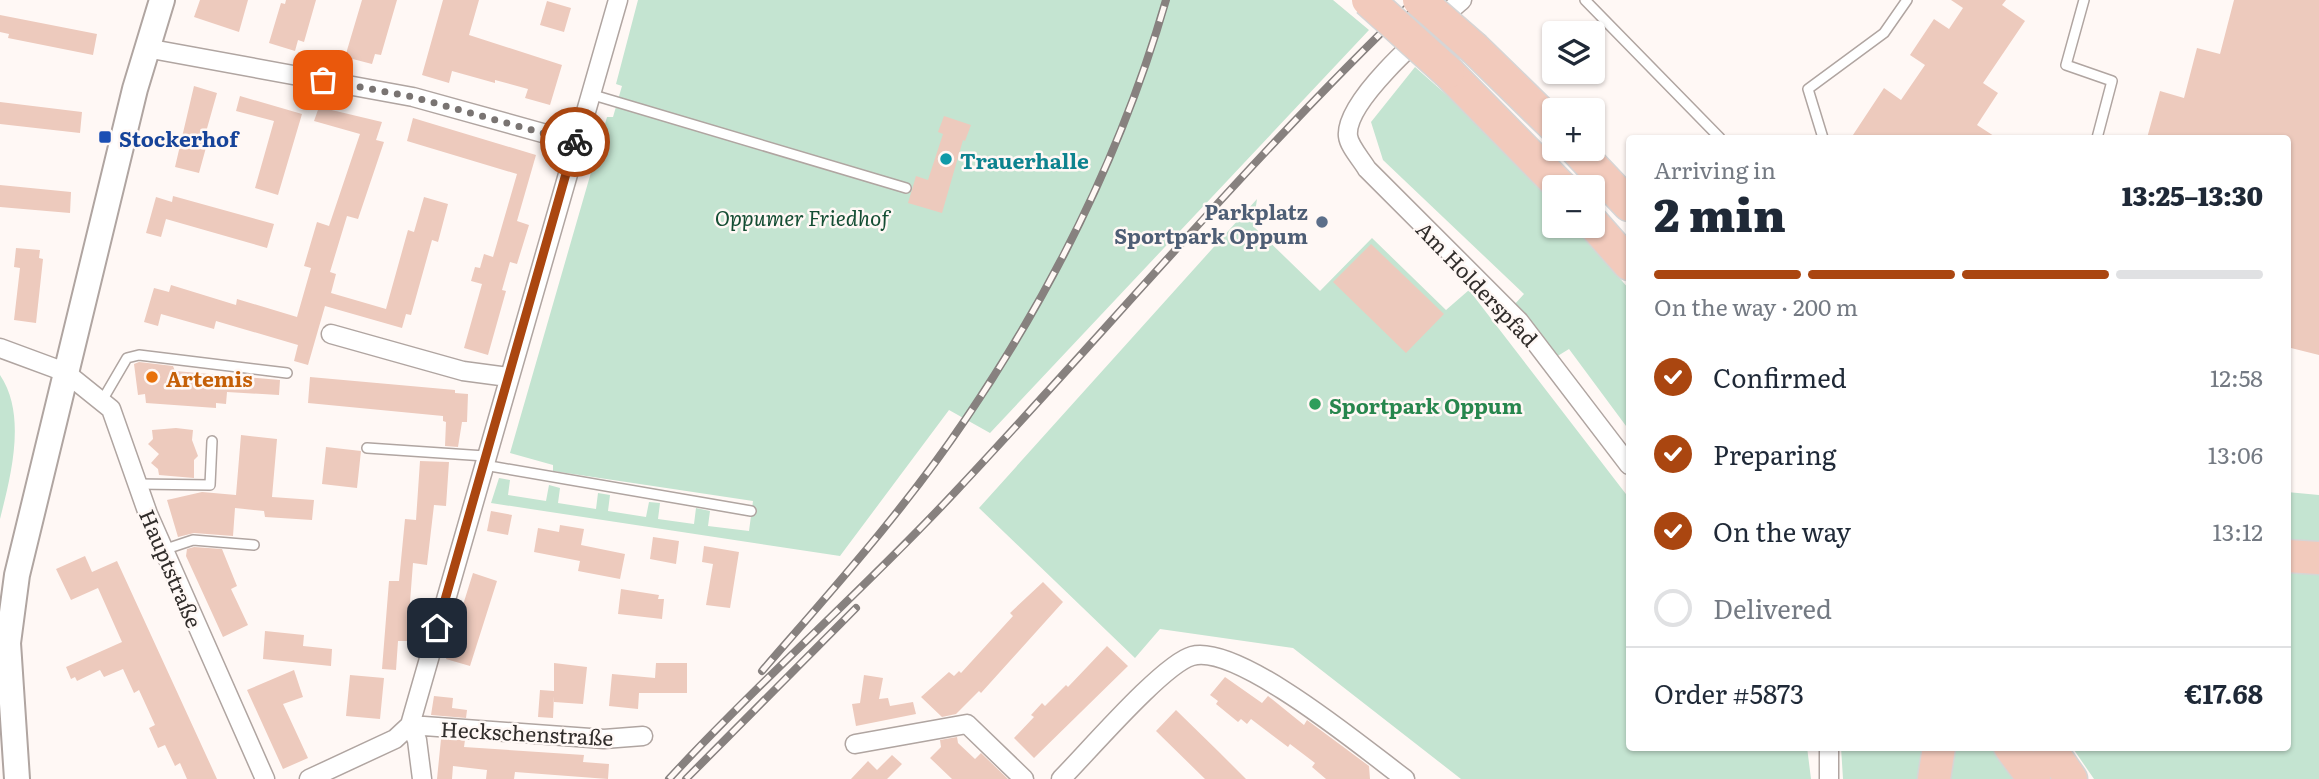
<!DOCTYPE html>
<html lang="en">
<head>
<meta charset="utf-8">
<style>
  :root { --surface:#fff; --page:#f6f6f7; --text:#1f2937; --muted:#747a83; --line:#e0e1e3; --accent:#aa4610 }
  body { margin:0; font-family:Literata,serif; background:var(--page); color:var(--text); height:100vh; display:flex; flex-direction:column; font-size:26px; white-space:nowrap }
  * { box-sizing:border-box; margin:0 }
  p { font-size:23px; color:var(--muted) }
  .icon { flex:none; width:38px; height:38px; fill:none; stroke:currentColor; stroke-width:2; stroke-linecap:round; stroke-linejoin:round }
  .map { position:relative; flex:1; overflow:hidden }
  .details { position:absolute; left:1626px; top:135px; width:665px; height:616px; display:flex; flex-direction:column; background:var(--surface); border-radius:7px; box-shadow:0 2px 5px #0004 }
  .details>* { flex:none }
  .buttons { position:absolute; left:1542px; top:21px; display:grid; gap:14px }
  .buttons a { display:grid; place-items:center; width:63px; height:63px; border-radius:7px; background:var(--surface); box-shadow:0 2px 5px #0004; font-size:35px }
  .pin { position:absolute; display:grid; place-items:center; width:60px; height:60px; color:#fff; margin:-30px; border-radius:14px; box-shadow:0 4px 10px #0006 }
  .courier { position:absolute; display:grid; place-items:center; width:70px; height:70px; margin:-35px; border:5px solid #aa4610; border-radius:50%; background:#fff; color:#222; box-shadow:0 2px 9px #0007 }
  .headline em { font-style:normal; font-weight:800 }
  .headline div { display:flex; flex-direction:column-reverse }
  .headline { display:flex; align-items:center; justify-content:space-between; height:119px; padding:0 28px }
  h1 { font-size:46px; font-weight:800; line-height:52px }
  .bar { display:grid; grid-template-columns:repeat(4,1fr); gap:10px 7px; align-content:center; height:84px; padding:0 28px }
  .bar i { height:9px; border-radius:5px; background:var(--line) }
  .bar .selected { background:var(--accent) }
  .bar p { grid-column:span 4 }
  .line { display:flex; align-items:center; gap:18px; padding:0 28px; border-top:2px solid var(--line) }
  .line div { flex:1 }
  ol { padding:0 28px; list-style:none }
  li { display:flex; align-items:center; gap:21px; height:77px }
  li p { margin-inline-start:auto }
  li .icon { padding:7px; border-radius:50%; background:var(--accent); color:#fff; stroke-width:4 }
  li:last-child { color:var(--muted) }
  li i { width:38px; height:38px; border:4px solid var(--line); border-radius:50% }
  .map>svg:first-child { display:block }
</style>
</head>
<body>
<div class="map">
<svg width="2319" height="779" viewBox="0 0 2319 779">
  <rect width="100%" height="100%" fill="#fff8f5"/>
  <!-- green -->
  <path fill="#c4e4d1" d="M638,0H1333L1369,30L990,433L949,410L840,556L491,503L499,478L510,480L508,495L546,501L549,485L560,488L558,503L596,509L598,493L610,495L608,511L646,517L649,502L660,503L658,519L694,524L696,508L710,511L708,526L749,531L753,501L553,471V465L510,453L607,117H613L622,86L616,84Z
    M1415,67L1508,149L1554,202V226H1575L1629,289V430L1569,349L1556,357L1514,305L1524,294L1383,160L1371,122Z
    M1257,199L1253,226L1320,291L1372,238L1446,310L1469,290L1629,498V747H1807L1811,779H1461L1293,648L1160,629L1135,658L979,508Z
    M0,375C27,415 11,475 0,519Z
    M2287,492L2319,495V779H2094L2072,747H2287Z
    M1841,747H1924L1923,779H1843Z
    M1956,747H1991L2016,779H1946Z"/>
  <!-- building -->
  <path fill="#edcabd" d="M200,0H248L239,32L194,17Z
    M286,0H316L304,42L298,40L295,51L269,43L281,3L285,4Z
    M362,0H397L381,55L375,54L372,64L345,57Z
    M443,0H479L469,35L562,65L550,105L525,98L528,89L495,80V83L452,71L449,83L422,75Z
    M1951,0H2006L2002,5L2025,21L1983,83L1998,93L1977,125L1997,138H1851L1884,88L1901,100L1925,65L1910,55L1934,19L1949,29L1963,8Z
    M2234,0H2319V355L2287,347V138H2147L2160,91L2184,98L2197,48L2220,54Z
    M547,1L571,8L564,32L540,25Z
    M0,15L97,34L93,55L8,38L9,34L0,32Z
    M194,86L217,93L206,132L210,133L199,173L175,167Z
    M240,96L302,114L278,195L255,188L274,121L236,111Z
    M0,102L82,112L80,133L0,124Z
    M319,107L382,122L376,140L384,142L358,219L347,216L330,272L336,274L331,293L386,309L408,230L414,232L424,197L448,204L438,242L432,240L411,315L406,314L402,328L325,306L308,365L294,361L298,345L216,321L214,329L161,314L158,326L144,322L154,288L169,292L171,285L236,305L237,299L297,317L311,268L304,266L317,222L329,226L360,134L314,121Z
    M944,116L971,125L965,141L963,140L942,213L908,203L916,176L928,180L943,134L938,132Z
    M413,118L536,155L517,221L529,225L517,264L510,262L502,290L506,291L488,355L464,348L482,284L471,281L475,267L480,268L484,254L493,257L517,174L407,141Z
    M0,185L71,192L70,213L0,207Z
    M173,196L274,224L267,248L166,219L161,237L146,233L156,197L172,202Z
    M1371,244L1444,314L1406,353L1333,282Z
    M16,248L40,250L39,258L43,259L36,323L14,320L20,268L14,267Z
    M139,362L173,366L175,371L280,380L279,395L227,392L226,404L216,403V408L146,403L145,394L138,395L134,364Z
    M310,377L455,390V393L468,394L467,422H462L458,447L445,446L446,422L443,421V416L308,403Z
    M176,428L193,430L192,440L198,456L194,460V478L159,475L158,469L151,463L159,454L148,444L153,439L152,430Z
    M241,435L277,439L272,497L314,500L312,520L265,517L264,511L235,508L233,536L194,533L178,537L167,500L202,492L236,495Z
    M326,447L361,451L357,488L322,484Z
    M420,461L449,462L446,506L434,505L427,565L413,563L407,641H398L396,670L382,669L389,581H399L405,519L416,520Z
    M491,511L512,515L508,535L487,531Z
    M560,525L584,529L581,545L625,554L620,579L578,571L580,561L534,552L538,528L559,532Z
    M653,537L679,541L676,564L650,559Z
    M704,546L739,552L730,608L706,605L713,564L702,562Z
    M194,547L222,549L237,586L231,589L248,625L223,637L186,556L187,549Z
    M85,556L92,572L117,561L217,779H187L180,763L175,766L165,745L158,748L149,728L155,725L139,690L134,693L123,669L104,677L100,670L77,681L75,677L71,679L66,667L122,642L98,588L71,600L56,569Z
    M473,573L497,581L470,666L446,659Z
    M1043,582L1063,602L981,693L979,691L956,714L942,717L921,697L949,672L954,676L959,671L961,673L1013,616L1010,613Z
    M621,589L659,595L658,599H664L662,619L618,614Z
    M265,631L304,635L303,646L332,649L331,666L263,659Z
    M1107,646L1128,666L1034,758L1014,738L1034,717L1031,715L1042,703L1045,706L1066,685L1068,687Z
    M554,663L587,667L583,704L554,702V696L553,718L538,717L540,690L554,691Z
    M656,663H687V693H639L638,709L609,706L612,674L655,678Z
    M294,670L303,697L283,704L308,758L283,769L247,690Z
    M350,675L384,678L380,719L346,716Z
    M864,675L883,678L879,699L888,698L890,706L913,702L916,714L856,726L852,704L860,703Z
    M1225,677L1262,703L1268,696L1304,725L1307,720L1369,766L1370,779H1326L1312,767L1315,763L1290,744L1288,747L1251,719L1247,724L1241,719L1238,722L1216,704L1218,701L1210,695Z
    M434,696L453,698L452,708L467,710L466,718L431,715Z
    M1176,710L1220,753L1246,779H1205L1156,731Z
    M957,737L958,743L975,759L981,753L1008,779H952L930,758L941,747L940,740Z
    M441,739L465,740L464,747L584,755L583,762L609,764L608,779L515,772L514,779H486L487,770L453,766L452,779H437Z
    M892,755L902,764L887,779H851L868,761L877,770Z"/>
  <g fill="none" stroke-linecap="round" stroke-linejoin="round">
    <defs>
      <path id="lane" d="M1585,0L1720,138
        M2084,0L2066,65L2112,81L2097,138
        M590,94L906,188
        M1823,138L1808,89L1884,33L1907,0
        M103,399L127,358L139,355L287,373
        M367,448L485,456
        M484,465L751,511
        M137,484L210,485L212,441
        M163,550L193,540L254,545"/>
      <path id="street" d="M1462,0C1435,24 1344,99 1348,136C1349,146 1361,159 1367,169L1519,321L1629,465
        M146,48L413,97L575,142
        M331,334L463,371L508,377
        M0,348L65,372L111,409L148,514L265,779
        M855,744L967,724L1024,779
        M309,779L395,739L410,725L618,0
        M422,779L417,740L410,725L604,739L643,736
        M1061,779C1087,753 1163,664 1192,656C1238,643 1366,750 1405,779
        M1829,779V747"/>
      <path id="secondary" d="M17,779L8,643L17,575L135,89L162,0"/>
      <path id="highway" d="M1475,49L1554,126
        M1448,72L1561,187
        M1576,149L1629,205
        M1592,222L1629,264
        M2287,556L2319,558
        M2010,747L2034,779
        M2049,747L2071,779
        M1934,779L1939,747"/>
    </defs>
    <!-- lane casing -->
    <use href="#lane" stroke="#b0a5a1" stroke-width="12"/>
    <!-- street casing -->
    <use href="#street" stroke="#b0a5a1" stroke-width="21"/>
    <!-- secondary casing -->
    <use href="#secondary" stroke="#b0a5a1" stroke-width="28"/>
    <!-- highway casing -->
    <use href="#highway" stroke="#d6d5d5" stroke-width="35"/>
    <!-- lane -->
    <use href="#lane" stroke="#fff" stroke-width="9"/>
    <!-- street -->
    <use href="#street" stroke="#fff" stroke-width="18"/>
    <!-- secondary -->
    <use href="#secondary" stroke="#fff" stroke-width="24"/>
    <!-- highway -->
    <use href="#highway" stroke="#f2cabc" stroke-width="32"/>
    <defs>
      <path id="rail" d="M1409,19L1429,0
        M762,671C832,590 905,509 965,420C1052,292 1123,149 1166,0
        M669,779C761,679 863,591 956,491C1109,328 1253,155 1415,0
        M686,779L856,608"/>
    </defs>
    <!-- rail casing -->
    <use href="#rail" stroke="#87817f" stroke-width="8"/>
    <!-- rail -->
    <use href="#rail" stroke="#fff8f5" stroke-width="5" stroke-dasharray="16" stroke-linecap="butt"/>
    <defs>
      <path id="highway-bridge" d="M1368,0L1448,72
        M1419,0L1475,49"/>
    </defs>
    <!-- highway-bridge casing -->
    <use href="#highway-bridge" stroke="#d6d5d5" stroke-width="35" stroke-linecap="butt"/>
    <!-- highway-bridge -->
    <use href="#highway-bridge" stroke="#f2cabc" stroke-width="32"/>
  </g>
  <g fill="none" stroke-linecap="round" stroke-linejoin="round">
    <!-- done -->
    <path stroke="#797472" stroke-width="7" stroke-dasharray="0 12.6" d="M323,80L413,97L575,142"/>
    <!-- route -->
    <path stroke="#aa4610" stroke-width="9" d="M437,628L575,142"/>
  </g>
  <!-- markers -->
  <rect fill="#1a4fb4" stroke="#fff8f5" stroke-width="2.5" x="98" y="130" width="14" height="14" rx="3.5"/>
  <circle fill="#0f9aa8" stroke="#fff8f5" stroke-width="2.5" cx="946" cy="159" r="7"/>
  <circle fill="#5c6f8a" stroke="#fff8f5" stroke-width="2.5" cx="1322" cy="222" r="7"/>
  <circle fill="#e8710a" stroke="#fff8f5" stroke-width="2.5" cx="152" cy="377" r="7"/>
  <circle fill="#2e9e5b" stroke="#fff8f5" stroke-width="2.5" cx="1315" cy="404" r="7"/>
  <g text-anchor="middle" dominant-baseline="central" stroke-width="5" stroke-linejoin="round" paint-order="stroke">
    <!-- transit labels -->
    <g font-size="21" font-weight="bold" fill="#164399" stroke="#fff8f5" text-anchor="start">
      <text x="119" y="137">Stockerhof</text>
    </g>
    <!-- culture labels -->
    <g font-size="21" font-weight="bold" fill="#0d838f" stroke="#fff8f5" text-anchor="start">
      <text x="960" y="159">Trauerhalle</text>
    </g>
    <!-- service labels -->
    <g font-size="21" font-weight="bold" fill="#4e5e75" stroke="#fff8f5" text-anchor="end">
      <text x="1308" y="210">Parkplatz<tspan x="1308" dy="24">Sportpark Oppum</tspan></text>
    </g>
    <!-- park labels -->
    <g font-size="21" font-style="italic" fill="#144d33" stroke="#fff8f5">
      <text x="802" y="216">Oppumer Friedhof</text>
    </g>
    <!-- street labels -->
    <g font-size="21" fill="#312d2b" stroke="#fff8f5">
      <text transform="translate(1478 283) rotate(46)">Am Holderspfad</text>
      <text transform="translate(172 568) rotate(67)">Hauptstraße</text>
      <text transform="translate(527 732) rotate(3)">Heckschenstraße</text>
    </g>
    <!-- food labels -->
    <g font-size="21" font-weight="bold" fill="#c56008" stroke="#fff8f5" text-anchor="start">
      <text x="166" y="377">Artemis</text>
    </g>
    <!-- leisure labels -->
    <g font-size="21" font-weight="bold" fill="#27864d" stroke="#fff8f5" text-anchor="start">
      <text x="1329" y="404">Sportpark Oppum</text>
    </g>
  </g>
</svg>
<div class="buttons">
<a><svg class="icon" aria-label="layers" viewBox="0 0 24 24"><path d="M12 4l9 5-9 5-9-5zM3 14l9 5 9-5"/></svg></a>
<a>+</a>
<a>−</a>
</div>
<div class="pin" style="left:323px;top:80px;background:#ea580c"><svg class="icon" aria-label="bag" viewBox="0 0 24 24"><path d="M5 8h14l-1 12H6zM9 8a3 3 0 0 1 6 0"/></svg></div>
<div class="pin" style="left:437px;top:628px;background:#1f2937"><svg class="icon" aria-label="home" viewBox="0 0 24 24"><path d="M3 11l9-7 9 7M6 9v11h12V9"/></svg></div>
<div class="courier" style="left:575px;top:142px"><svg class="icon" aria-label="bike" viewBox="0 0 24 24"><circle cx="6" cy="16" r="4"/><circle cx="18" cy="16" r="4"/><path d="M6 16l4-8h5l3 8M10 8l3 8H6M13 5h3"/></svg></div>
<section class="details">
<div class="headline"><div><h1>2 min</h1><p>Arriving in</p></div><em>13:25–13:30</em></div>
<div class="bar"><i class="selected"></i><i class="selected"></i><i class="selected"></i><i></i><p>On the way · 200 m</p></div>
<ol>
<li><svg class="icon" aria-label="check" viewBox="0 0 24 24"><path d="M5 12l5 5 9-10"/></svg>Confirmed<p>12:58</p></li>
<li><svg class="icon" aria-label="check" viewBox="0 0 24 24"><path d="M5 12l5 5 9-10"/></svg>Preparing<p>13:06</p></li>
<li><svg class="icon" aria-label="check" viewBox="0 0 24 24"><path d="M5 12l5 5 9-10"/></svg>On the way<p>13:12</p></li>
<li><i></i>Delivered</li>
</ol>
<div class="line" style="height:91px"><div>Order #5873</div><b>€17.68</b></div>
</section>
</div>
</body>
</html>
